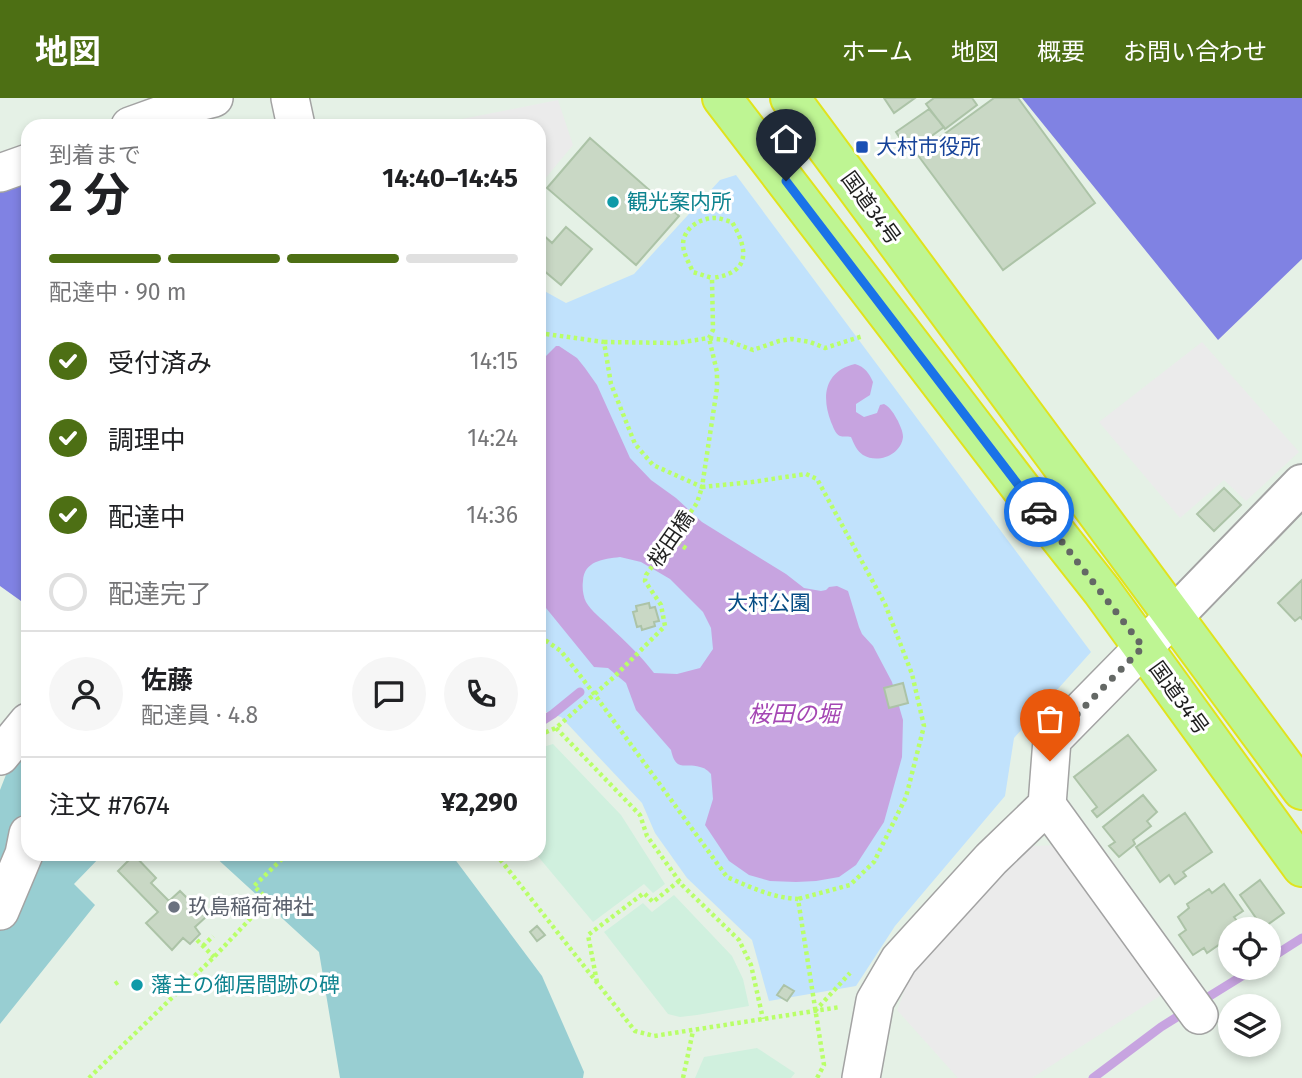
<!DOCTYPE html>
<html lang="ja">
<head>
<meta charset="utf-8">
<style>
  :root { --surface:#fff; --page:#f6f6f6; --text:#202124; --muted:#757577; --line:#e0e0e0; --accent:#4d6f14 }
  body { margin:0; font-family:"Fira Sans","Noto Sans JP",sans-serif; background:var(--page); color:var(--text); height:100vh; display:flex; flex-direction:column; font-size:26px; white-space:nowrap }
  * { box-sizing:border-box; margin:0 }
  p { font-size:23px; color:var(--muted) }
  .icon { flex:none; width:38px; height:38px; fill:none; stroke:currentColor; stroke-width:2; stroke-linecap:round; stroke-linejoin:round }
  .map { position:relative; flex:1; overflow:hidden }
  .panel { position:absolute; left:21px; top:21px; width:525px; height:742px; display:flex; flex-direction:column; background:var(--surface); border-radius:21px; box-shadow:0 4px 10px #0003 }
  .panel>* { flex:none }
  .tools { position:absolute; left:1218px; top:819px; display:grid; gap:14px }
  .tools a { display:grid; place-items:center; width:63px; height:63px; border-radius:50%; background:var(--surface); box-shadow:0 4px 10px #0003; font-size:35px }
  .pin { position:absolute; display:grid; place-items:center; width:60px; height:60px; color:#fff; margin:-72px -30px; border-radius:50% 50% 50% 0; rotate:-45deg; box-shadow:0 0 7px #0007 }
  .pin .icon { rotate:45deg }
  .courier { position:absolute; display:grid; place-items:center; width:70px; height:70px; margin:-35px; border:5px solid #1a73e8; border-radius:50%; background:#fff; color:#222; box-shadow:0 2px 9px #0007 }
  .headline em { font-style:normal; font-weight:700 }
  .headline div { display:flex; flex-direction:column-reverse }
  .headline { display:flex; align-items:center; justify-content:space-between; height:119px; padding:0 28px }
  h1 { font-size:46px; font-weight:700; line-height:52px }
  .bar { display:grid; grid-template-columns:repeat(4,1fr); gap:10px 7px; align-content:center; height:84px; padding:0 28px }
  .bar i { height:9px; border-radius:5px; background:var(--line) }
  .bar .current { background:var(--accent) }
  .bar p { grid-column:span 4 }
  .line { display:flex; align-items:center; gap:18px; padding:0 28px; border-top:2px solid var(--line) }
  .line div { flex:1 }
  .round { display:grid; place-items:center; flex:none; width:74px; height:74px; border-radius:37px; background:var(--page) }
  ol { padding:0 28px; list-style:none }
  li { display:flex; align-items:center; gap:21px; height:77px }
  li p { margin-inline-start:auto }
  li .icon { padding:7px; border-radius:50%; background:var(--accent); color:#fff; stroke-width:4 }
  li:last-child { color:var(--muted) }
  li i { width:38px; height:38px; border:4px solid var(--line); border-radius:50% }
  header { display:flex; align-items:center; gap:42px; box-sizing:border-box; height:98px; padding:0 35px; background:var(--accent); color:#fff }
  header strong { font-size:33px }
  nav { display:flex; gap:38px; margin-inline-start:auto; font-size:24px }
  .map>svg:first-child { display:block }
</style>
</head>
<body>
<header>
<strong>地図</strong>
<nav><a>ホーム</a><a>地図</a><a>概要</a><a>お問い合わせ</a></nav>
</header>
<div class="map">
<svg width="1302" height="980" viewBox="0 0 1302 980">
  <rect width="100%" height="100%" fill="#e5f1e6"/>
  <!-- farmland -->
  <path fill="#d0f0de" d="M553,646L621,717L665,786L653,795L644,786L593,824L536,756H539V653L543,649Z
    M674,797L732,858L743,881L749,908L697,917L680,919L668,916L604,834L643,805L652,814Z
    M757,950L795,975L791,980H695L704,959Z"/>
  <!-- forest -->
  <path fill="#98ced2" d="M28,646V756H103L74,786L95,807L0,926V692L9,669Z
    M212,756H451L542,878L584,974L583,980H340L319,854Z"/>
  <!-- park -->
  <path fill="#c1e2fc" d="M736,77L1091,554L1014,640L1005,698L895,828L856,888L769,903L752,842L687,780L655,735L642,705L561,619L543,613L539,616V190L566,205L634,176L720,82Z"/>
  <!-- pitch -->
  <path fill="#8082e3" d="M1022,0H1302V161L1218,242Z
    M28,84V508L0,488V93Z"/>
  <!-- parking -->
  <path fill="#ebebeb" d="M558,2L573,47L539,88V28H427Z
    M1202,244L1299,354L1246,403L1224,382L1180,420L1099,324Z
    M1067,747L1166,894L1032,980H958L897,912L910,878L939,838L1030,748Z"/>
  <!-- water -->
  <path fill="#c7a4e0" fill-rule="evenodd" d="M556,248H559L577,260L585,270L597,287L630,360L651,382L676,400L702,424L786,476L804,490L821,493L826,492L829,489L837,488L848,493L859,529L862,536L873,548L892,584L903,622L902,659L884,724L856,767L839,779L816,783L796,784L770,783L749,777L729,763L705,727L713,701L711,676C707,672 705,670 700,669C685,664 676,675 671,652L636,612L626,585L608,570L594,569L546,510L539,509V262L544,260ZM620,459L641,464L670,481L703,514L711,530L713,551L700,570L677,576L654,575C641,558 625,543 609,528C602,521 591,513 586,504C583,498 582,489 583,483C584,463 603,461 620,459Z
    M855,266C865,269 869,275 873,284L870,297L856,306V314L864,319L877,315L880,307L884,306C891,310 894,316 898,323C900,328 903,333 903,339C901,357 878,366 863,357C857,353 854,346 851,339C847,338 843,339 840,338C835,336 833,328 831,324C821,298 825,273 855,266Z"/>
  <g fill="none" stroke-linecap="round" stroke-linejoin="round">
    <!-- stream -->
    <path stroke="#c7a4e0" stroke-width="9" d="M539,625L553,616L580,594
      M1269,861L1302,840
      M1200,904L1255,870
      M1093,980L1161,929L1185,914"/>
  </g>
  <!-- building -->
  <path fill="#c9d8c5" stroke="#acc3a7" stroke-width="2" d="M884,0H915L894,15Z
    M934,0H972L977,7L945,31L926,6Z
    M994,0H1018L1095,105L1003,172L917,56Z
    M929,11L944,29L909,54L896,34Z
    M590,40L679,118L636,167L547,90Z
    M566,129L592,151L561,187L543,172L539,177V133L552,145Z
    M1224,390L1241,407L1214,433L1197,416Z
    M1302,482V521L1300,519L1295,523L1278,505Z
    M649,505L650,510L655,509L659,523L654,524L655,528L642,532L641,528L637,529L633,514L637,513L636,508Z
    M903,585L908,605L889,610L884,590Z
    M1128,637L1156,672L1097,719L1092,713L1097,709L1074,679Z
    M1143,697L1157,714L1147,723L1151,728L1133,742L1135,746L1119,759L1109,748L1115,744L1103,729Z
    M1185,715L1212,754L1183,774L1186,778L1175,786L1169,777L1160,784L1136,749Z
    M134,757L156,780L151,785L169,803L180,793L206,819L195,829L200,836L190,846L183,840L172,852L146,825L158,814L118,773Z
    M1260,782L1284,815L1263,830L1240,797Z
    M1224,786L1243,813L1234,819L1237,823L1231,827L1234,831H1230V839L1207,855L1204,850L1193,857L1179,837L1186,832L1178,819L1189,810L1187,806L1209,791L1212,795Z
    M537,828L545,837L537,843L530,834Z
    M784,887L794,893L787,903L777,897Z"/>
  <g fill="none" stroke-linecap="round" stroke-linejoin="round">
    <defs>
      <path id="minor" d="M290,0L296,28
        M130,28L194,5L214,0
        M0,75L28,65
        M1174,518L1052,642L1047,707L1199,917
        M0,658L28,624
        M0,813L24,756L28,736
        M861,980L875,903L899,862L991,761L1047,707"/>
      <path id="tertiary" d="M1174,518L1302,386"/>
      <path id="trunk" d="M722,0L1027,398L1102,493L1302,769
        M790,0L1302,692"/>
    </defs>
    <!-- minor casing -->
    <use href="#minor" stroke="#a3a3a3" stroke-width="40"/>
    <!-- tertiary casing -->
    <use href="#tertiary" stroke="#a3a3a3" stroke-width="42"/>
    <!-- trunk casing -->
    <use href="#trunk" stroke="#e0e31d" stroke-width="42"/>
    <!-- path -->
    <path stroke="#b9ff68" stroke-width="4.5" stroke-dasharray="3.5 3.5" stroke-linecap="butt" d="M539,235L604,244L611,286L635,346L653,367L702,389L717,290V274L709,240L725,242L753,252L779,243L792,241L810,244L825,250L863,238
      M604,244L676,245L709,240L713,232L712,180L693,174C689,165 684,157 683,147C683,130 700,120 715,120C721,120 727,123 732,124C749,153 750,175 712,180
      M672,440L688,452
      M539,540L545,542L561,553L595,597L727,779C750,789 773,800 798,801L824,967L817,980
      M556,630L640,717L647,738L682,787L739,842L751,867L763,921
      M539,637L556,630L614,579L665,528L661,507L645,483L646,477L697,405L702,389L752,384L806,376L817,381L885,506L912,576L924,628L906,699L874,764L850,787L798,801
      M496,756L635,933L654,938L840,909
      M197,842L214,859
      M203,848L213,838
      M597,884L588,837L644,795L653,804L679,783
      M115,886L118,884
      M815,913L850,875
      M89,980L214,859L268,802L254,788L283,760L279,756
      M683,980L693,933"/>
    <!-- minor -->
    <use href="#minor" stroke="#fff" stroke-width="37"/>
    <!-- tertiary -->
    <use href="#tertiary" stroke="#fff" stroke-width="38"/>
    <!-- trunk -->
    <use href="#trunk" stroke="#bef593" stroke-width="38"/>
  </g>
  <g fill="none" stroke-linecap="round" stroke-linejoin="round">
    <!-- done -->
    <path stroke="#646865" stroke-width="7" stroke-dasharray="0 12.6" d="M1039,414L1143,549L1052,642L1050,663"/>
    <!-- route -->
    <path stroke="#1a73e8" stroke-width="9" d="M786,83L1039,414"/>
  </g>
  <!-- markers -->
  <rect fill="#1a4fb4" stroke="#fff" stroke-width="2.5" x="855" y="42" width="14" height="14" rx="3.5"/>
  <g fill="#0f9aa8" stroke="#fff" stroke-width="2.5">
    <circle cx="613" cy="104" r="7"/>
    <circle cx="137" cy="887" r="7"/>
  </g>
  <circle fill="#6b7280" stroke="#fff" stroke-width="2.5" cx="174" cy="809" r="7"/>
  <g text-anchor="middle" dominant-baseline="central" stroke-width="6" stroke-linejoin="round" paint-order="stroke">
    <!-- transit labels -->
    <g font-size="21" fill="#164399" stroke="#fff" text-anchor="start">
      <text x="876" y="49">大村市役所</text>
    </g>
    <!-- culture labels -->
    <g font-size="21" fill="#0d838f" stroke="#fff" text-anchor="start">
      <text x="627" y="104">観光案内所</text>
      <text x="151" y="887">藩主の御居間跡の碑</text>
    </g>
    <!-- street labels -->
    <g font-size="21" fill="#1f1f1f" stroke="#fff">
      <text transform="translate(871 110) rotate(54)">国道34号</text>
      <text transform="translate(671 441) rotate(-55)">桜田橋</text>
      <text transform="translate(1179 600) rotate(54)">国道34号</text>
    </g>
    <!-- park labels -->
    <g font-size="21" fill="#064c84" stroke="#fff">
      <text x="769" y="505">大村公園</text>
    </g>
    <!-- worship labels -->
    <g font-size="21" fill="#5b616d" stroke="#fff" text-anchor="start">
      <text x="188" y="809">玖島稲荷神社</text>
    </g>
    <!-- water labels -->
    <g font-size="23" font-style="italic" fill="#a547b4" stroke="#fff">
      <text x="794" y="616">桜田の堀</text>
    </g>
  </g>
</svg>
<div class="tools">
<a><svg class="icon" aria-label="locate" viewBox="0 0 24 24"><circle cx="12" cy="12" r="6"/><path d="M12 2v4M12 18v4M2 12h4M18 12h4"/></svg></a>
<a><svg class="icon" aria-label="layers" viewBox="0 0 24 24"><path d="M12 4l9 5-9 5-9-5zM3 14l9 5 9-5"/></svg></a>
</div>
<div class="pin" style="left:1050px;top:663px;background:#ea580c"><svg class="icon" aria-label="bag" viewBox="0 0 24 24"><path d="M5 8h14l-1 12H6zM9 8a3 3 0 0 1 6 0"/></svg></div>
<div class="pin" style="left:786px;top:83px;background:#1f2937"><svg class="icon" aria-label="home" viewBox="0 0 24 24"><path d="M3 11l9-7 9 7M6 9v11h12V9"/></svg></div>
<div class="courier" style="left:1039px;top:414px"><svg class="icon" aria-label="car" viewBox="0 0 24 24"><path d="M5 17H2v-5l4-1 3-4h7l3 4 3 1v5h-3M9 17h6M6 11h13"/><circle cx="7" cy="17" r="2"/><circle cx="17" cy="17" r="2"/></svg></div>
<section class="panel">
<div class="headline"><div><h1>2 分</h1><p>到着まで</p></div><em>14:40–14:45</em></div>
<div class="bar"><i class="current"></i><i class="current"></i><i class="current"></i><i></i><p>配達中 · 90 m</p></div>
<ol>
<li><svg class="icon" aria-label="check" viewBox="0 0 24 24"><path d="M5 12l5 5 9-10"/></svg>受付済み<p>14:15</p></li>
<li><svg class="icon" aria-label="check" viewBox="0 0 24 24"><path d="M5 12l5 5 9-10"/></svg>調理中<p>14:24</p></li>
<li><svg class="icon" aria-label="check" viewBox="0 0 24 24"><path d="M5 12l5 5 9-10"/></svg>配達中<p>14:36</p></li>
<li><i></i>配達完了</li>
</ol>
<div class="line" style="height:126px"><a class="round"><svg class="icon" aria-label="person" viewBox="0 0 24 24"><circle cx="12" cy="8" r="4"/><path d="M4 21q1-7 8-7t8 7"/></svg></a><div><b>佐藤</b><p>配達員 · 4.8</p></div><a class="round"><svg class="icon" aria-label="chat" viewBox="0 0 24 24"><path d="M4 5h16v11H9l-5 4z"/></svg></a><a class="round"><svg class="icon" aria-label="phone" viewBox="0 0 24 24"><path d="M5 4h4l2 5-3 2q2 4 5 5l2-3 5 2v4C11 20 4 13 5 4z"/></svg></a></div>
<div class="line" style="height:91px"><div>注文 #7674</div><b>¥2,290</b></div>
</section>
</div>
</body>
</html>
